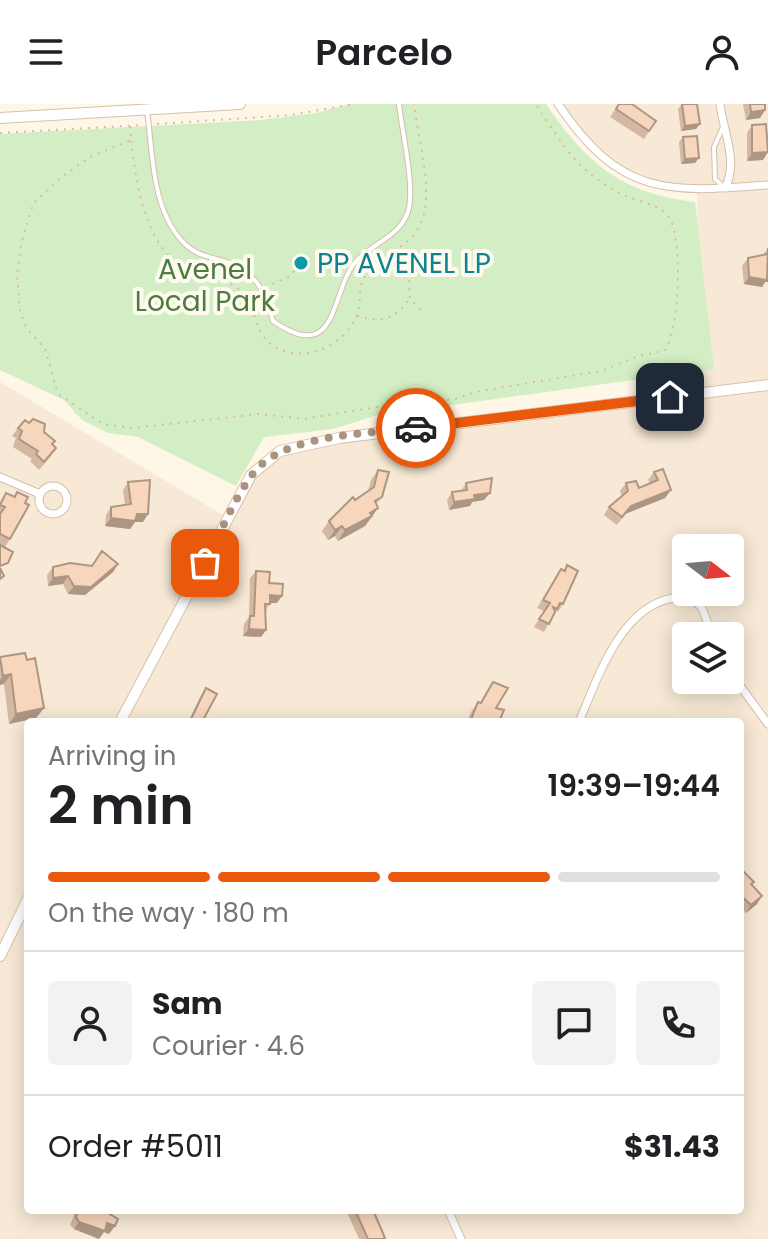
<!DOCTYPE html>
<html lang="en">
<head>
<meta charset="utf-8">
<style>
  :root { --surface:#fff; --page:#f2f2f2; --text:#202124; --muted:#757577; --line:#e0e0e0; --accent:#ea580c }
  body { margin:0; font-family:Poppins,sans-serif; background:var(--page); color:var(--text); height:100vh; display:flex; flex-direction:column; font-size:30px; white-space:nowrap }
  * { box-sizing:border-box; margin:0 }
  p { font-size:26px; color:var(--muted) }
  .icon { flex:none; width:44px; height:44px; fill:none; stroke:currentColor; stroke-width:2; stroke-linecap:round; stroke-linejoin:round }
  .map { position:relative; flex:1; overflow:hidden }
  .details { position:absolute; left:24px; top:614px; width:720px; height:496px; display:flex; flex-direction:column; background:var(--surface); border-radius:8px; box-shadow:0 4px 20px #0003 }
  .details>* { flex:none }
  .needle { width:52px; rotate:106deg }
  .controls { position:absolute; left:672px; top:430px; display:grid; gap:16px }
  .controls a { display:grid; place-items:center; width:72px; height:72px; border-radius:8px; background:var(--surface); box-shadow:0 4px 20px #0003; font-size:40px }
  .pin { position:absolute; display:grid; place-items:center; width:68px; height:68px; color:#fff; margin:-34px; border-radius:16px; box-shadow:0 4px 12px #0006 }
  .courier { position:absolute; display:grid; place-items:center; width:80px; height:80px; margin:-40px; border:6px solid #ea580c; border-radius:50%; background:#fff; color:#222; box-shadow:0 2px 10px #0007 }
  .overview em { font-style:normal; font-weight:600 }
  .overview div { display:flex; flex-direction:column-reverse }
  .overview { display:flex; align-items:center; justify-content:space-between; height:136px; padding:0 24px }
  h1 { font-size:52px; font-weight:600; line-height:60px }
  .bar { display:grid; grid-template-columns:repeat(4,1fr); gap:12px 8px; align-content:center; height:96px; padding:0 24px }
  .bar i { height:10px; border-radius:6px; background:var(--line) }
  .bar .on { background:var(--accent) }
  .bar p { grid-column:span 4 }
  .line { display:flex; align-items:center; gap:20px; padding:0 24px; border-top:2px solid var(--line) }
  .line div { flex:1 }
  .round { display:grid; place-items:center; flex:none; width:84px; height:84px; border-radius:8px; background:var(--page) }
  header { display:flex; justify-content:space-between; align-items:center; height:104px; padding:0 24px; background:var(--surface); font-size:36px; font-weight:600 }
  .map>svg:first-child { display:block }
</style>
</head>
<body>
<header><svg class="icon" aria-label="menu" viewBox="0 0 24 24"><path d="M4 6h16M4 12h16M4 18h16"/></svg>Parcelo<svg class="icon" aria-label="person" viewBox="0 0 24 24"><circle cx="12" cy="8" r="4"/><path d="M4 21q1-7 8-7t8 7"/></svg></header>
<div class="map">
<svg width="768" height="1135" viewBox="0 0 768 1135">
  <rect width="100%" height="100%" fill="#fef7e8"/>
  <!-- residential -->
  <path fill="#f7e9d5" fill-rule="evenodd" d="M558,0H768V1135H0V278L228,414L251,371L280,347L700,289L697,87L666,85L608,59ZM686,444H730V488H686ZM686,532H730V576H686ZM28,618H740V1106H28Z"/>
  <!-- green -->
  <path fill="#d3eec4" d="M350,0H546C587,60 621,89 695,98L714,265L378,311L333,325L264,333L236,382L138,333L108,329L82,316L64,296L0,266V30L261,16L316,9Z"/>
  <g fill="none" stroke-linecap="round" stroke-linejoin="round">
    <defs>
      <path id="lane" d="M147,6C153,49 151,108 186,141C198,152 211,153 226,158C257,169 265,187 273,217C341,264 329,184 358,155C375,138 403,131 409,104C414,77 402,28 399,0
        M723,23L714,43L715,75L724,83"/>
      <path id="street" d="M558,0C620,92 666,89 768,81
        M720,0C723,27 739,58 725,84
        M0,373L40,390
        M39 396a14 14 0 1 1 28 0a14 14 0 1 1-28 0Z
        M730,568L768,620
        M579,618C597,576 620,503 673,494C683,492 694,494 701,503C706,510 708,524 712,532
        M448,1106L461,1135"/>
      <path id="secondary" d="M0,14L240,0
        M120,618L251,371L280,347L339,334L768,281
        M0,852L28,795"/>
    </defs>
    <!-- lane casing -->
    <use href="#lane" stroke="#d3bfab" stroke-width="6"/>
    <!-- street casing -->
    <use href="#street" stroke="#d3bfab" stroke-width="9"/>
    <!-- secondary casing -->
    <use href="#secondary" stroke="#d8c1ab" stroke-width="12"/>
    <!-- path -->
    <path stroke="#ddba9f" stroke-width="2" stroke-dasharray="2 6" stroke-linecap="butt" d="M157,20L291,11L353,0
      M130,22L131,36L90,53L59,75L33,100L21,140L17,172L20,208L26,223L45,245L58,290L103,320L133,324L259,310L304,315L426,295L453,296L475,288L601,267L638,252L664,247C680,229 684,128 667,111C658,100 636,97 623,91C577,67 563,42 536,0
      M0,29L143,21
      M131,37C137,82 144,142 188,167C202,176 221,174 234,182C263,200 247,238 288,248C315,255 348,237 357,210C362,196 357,182 367,169C385,145 417,144 424,109C431,75 418,34 414,0
      M402,145L409,167L410,195L424,209
      M306,158L301,165L296,160L300,154C312,161 331,153 347,161
      M265,183L289,173L297,164
      M357,212C382,219 393,216 409,196"/>
    <!-- lane -->
    <use href="#lane" stroke="#fff" stroke-width="4"/>
    <!-- street -->
    <use href="#street" stroke="#fff" stroke-width="7"/>
    <!-- secondary -->
    <use href="#secondary" stroke="#fff" stroke-width="10"/>
  </g>
  <!-- wall -->
  <path fill="#d4b8a2" d="M619,0L656,17L644,35L610,13Z
    M682,0L696,25L681,27L678,5Z
    M743,0H765V6L760,14L746,16Z
    M752,21L763,56L747,57V29Z
    M683,33L695,59L681,60L679,38Z
    M768,144L765,178L762,183L744,180L742,162L748,154L763,151Z
    M29,319L44,328L53,341L51,352L39,366L30,357L32,355L13,343L16,334L12,332L18,324Z
    M378,366L382,393L376,400L378,404L371,414L365,422L338,437L335,432L328,436L322,427L329,417L368,387L371,376Z
    M654,368L671,386L665,394L625,410L617,421L604,411L609,403L622,392L620,387L626,379L639,384L650,379L648,376Z
    M128,378L143,418H135L130,425L105,422L106,411L111,403L125,401L123,386Z
    M466,379L484,396L472,398L470,402L449,406L447,396L452,388L461,387Z
    M17,388L10,435L5,443L0,440V398L6,389L14,392Z
    M118,460L113,468L85,491L68,490L63,480L48,482L47,471L53,463L92,462Z
    M567,461L563,500L558,508L556,507L555,508L544,528L534,523L544,507L537,504L561,465L564,466Z
    M256,467L269,479L277,499H270L266,506V526L261,533L243,532L244,520L249,513L250,474Z
    M0,553L44,604L36,614L9,620L4,580L0,581Z
    M493,578L499,618H467L471,608L478,598L480,599Z
    M206,584L202,618H188L201,591Z
    M740,764L754,778L752,781L762,792L757,800L746,809L740,804Z
    M76,1106H103L109,1130L104,1128L99,1135L74,1125L70,1121Z
    M346,1106H373L384,1135H359Z"/>
  <!-- shaded-wall -->
  <path fill="#ad9684" d="M765,6L760,14L746,16L751,8Z
    M700,20L696,25L681,27L685,22Z
    M768,48L763,56L747,57L752,49Z
    M699,54L695,59L681,60L685,55Z
    M768,171V178H765L762,183L744,180L749,173Z
    M671,386L665,394L625,410L617,421L631,402Z
    M490,389L484,396L472,398L470,402L449,406L454,398L474,391Z
    M378,404L365,422L338,437L345,426Z
    M137,410H148L143,418H135L130,425L105,422L111,414Z
    M342,422L335,432L328,436L335,426Z
    M118,460L113,468L85,491L68,490L74,482Z
    M68,472L63,480L48,482L53,474Z
    M270,491L282,492L277,499H265Z
    M249,525L266,526L261,533L243,532Z
    M11,570L4,580L0,581V576L3,572Z
    M44,604L36,614L9,620L16,610Z
    M762,792L757,800L746,809L751,801Z
    M79,1118L107,1119L115,1122L109,1130L104,1128L99,1135L74,1125Z"/>
  <!-- building -->
  <path fill="#f7d6bc" stroke="#ad9684" stroke-width="2" d="M619,0H632L656,17L649,27L616,5Z
    M682,0H697L700,20L685,22Z
    M750,0H765V6L751,8Z
    M766,20L768,48L752,49V21Z
    M697,32L699,54L685,55L683,33Z
    M768,144L767,176L749,173L748,154L768,150Z
    M33,315L45,320L44,328L55,337L52,340L56,344L44,358L36,350L38,347L19,335L22,327L18,324L25,316L29,319Z
    M663,365L671,386L631,402L622,413L609,403L628,387L626,379L636,377L639,384L658,376L654,368Z
    M378,366L389,368L382,393L375,397L378,404L370,409L372,412L345,426L342,422L335,426L329,417L353,393L355,396L374,383Z
    M492,374L490,389L474,391L475,395L454,398L452,388L467,386L466,379Z
    M150,376L148,410H137L135,417L111,414V403L131,400L128,378Z
    M17,388L28,393L25,399L29,401L10,435L0,430V410L5,403L0,401L6,389L15,393Z
    M0,441L13,448L8,459L0,462Z
    M102,447L118,460L91,483L74,482L68,472L53,474V463L70,459L92,462Z
    M567,461L578,467L563,500L560,499L557,505L553,503L555,508L549,520L539,515L550,499L543,496L561,465L565,467Z
    M0,464L4,472L0,475Z
    M256,467L270,468L269,479L283,480L282,492L270,491V500H265L266,526L249,525L250,512H254Z
    M25,549L27,556L35,554L44,604L16,610L11,570L3,572L0,553Z
    M493,578L508,584L496,604L504,606L499,618H470L478,598L481,599Z
    M206,584L217,590L202,618H196L191,615Z
    M740,764L754,778L751,780L762,792L751,801L740,791Z
    M78,1106H103L118,1115L115,1122L107,1119L105,1127L79,1118L76,1113Z
    M355,1106H373L385,1134L382,1135H368Z"/>
  <g fill="none" stroke-linecap="round" stroke-linejoin="round">
    <!-- done -->
    <path stroke="#aa9380" stroke-width="8" stroke-dasharray="0 14.4" d="M205,459C220,430 233,397 252,371C282,329 368,330 416,324"/>
    <!-- route -->
    <path stroke="#ea580c" stroke-width="10" d="M416,324L670,293"/>
  </g>
  <!-- markers -->
  <circle fill="#0f9aa8" stroke="#fffaf0" stroke-width="3" cx="301" cy="159" r="8"/>
  <g text-anchor="middle" dominant-baseline="central" stroke-width="8" stroke-linejoin="round" paint-order="stroke">
    <!-- culture labels -->
    <g font-size="28" fill="#0d838f" stroke="#fffaf0" text-anchor="start">
      <text x="317" y="159">PP AVENEL LP</text>
    </g>
    <!-- park labels -->
    <g font-size="28" fill="#4c7d3c" stroke="#fffaf0">
      <text x="205" y="165">Avenel<tspan x="205" dy="32">Local Park</tspan></text>
    </g>
  </g>
</svg>
<div class="controls">
<a><svg class="needle" viewBox="-14 -14 28 28"><path d="M0-13l5 13h-10z" fill="#e53935"/><path d="M0 13l5-13h-10z" fill="#757577"/></svg></a>
<a><svg class="icon" aria-label="layers" viewBox="0 0 24 24"><path d="M12 4l9 5-9 5-9-5zM3 14l9 5 9-5"/></svg></a>
</div>
<div class="pin" style="left:205px;top:459px;background:#ea580c"><svg class="icon" aria-label="bag" viewBox="0 0 24 24"><path d="M5 8h14l-1 12H6zM9 8a3 3 0 0 1 6 0"/></svg></div>
<div class="pin" style="left:670px;top:293px;background:#1f2937"><svg class="icon" aria-label="home" viewBox="0 0 24 24"><path d="M3 11l9-7 9 7M6 9v11h12V9"/></svg></div>
<div class="courier" style="left:416px;top:324px"><svg class="icon" aria-label="car" viewBox="0 0 24 24"><path d="M5 17H2v-5l4-1 3-4h7l3 4 3 1v5h-3M9 17h6M6 11h13"/><circle cx="7" cy="17" r="2"/><circle cx="17" cy="17" r="2"/></svg></div>
<section class="details">
<div class="overview"><div><h1>2 min</h1><p>Arriving in</p></div><em>19:39–19:44</em></div>
<div class="bar"><i class="on"></i><i class="on"></i><i class="on"></i><i></i><p>On the way · 180 m</p></div>
<div class="line" style="height:144px"><a class="round"><svg class="icon" aria-label="person" viewBox="0 0 24 24"><circle cx="12" cy="8" r="4"/><path d="M4 21q1-7 8-7t8 7"/></svg></a><div><b>Sam</b><p>Courier · 4.6</p></div><a class="round"><svg class="icon" aria-label="chat" viewBox="0 0 24 24"><path d="M4 5h16v11H9l-5 4z"/></svg></a><a class="round"><svg class="icon" aria-label="phone" viewBox="0 0 24 24"><path d="M5 4h4l2 5-3 2q2 4 5 5l2-3 5 2v4C11 20 4 13 5 4z"/></svg></a></div>
<div class="line" style="height:104px"><div>Order #5011</div><b>$31.43</b></div>
</section>
</div>
</body>
</html>
